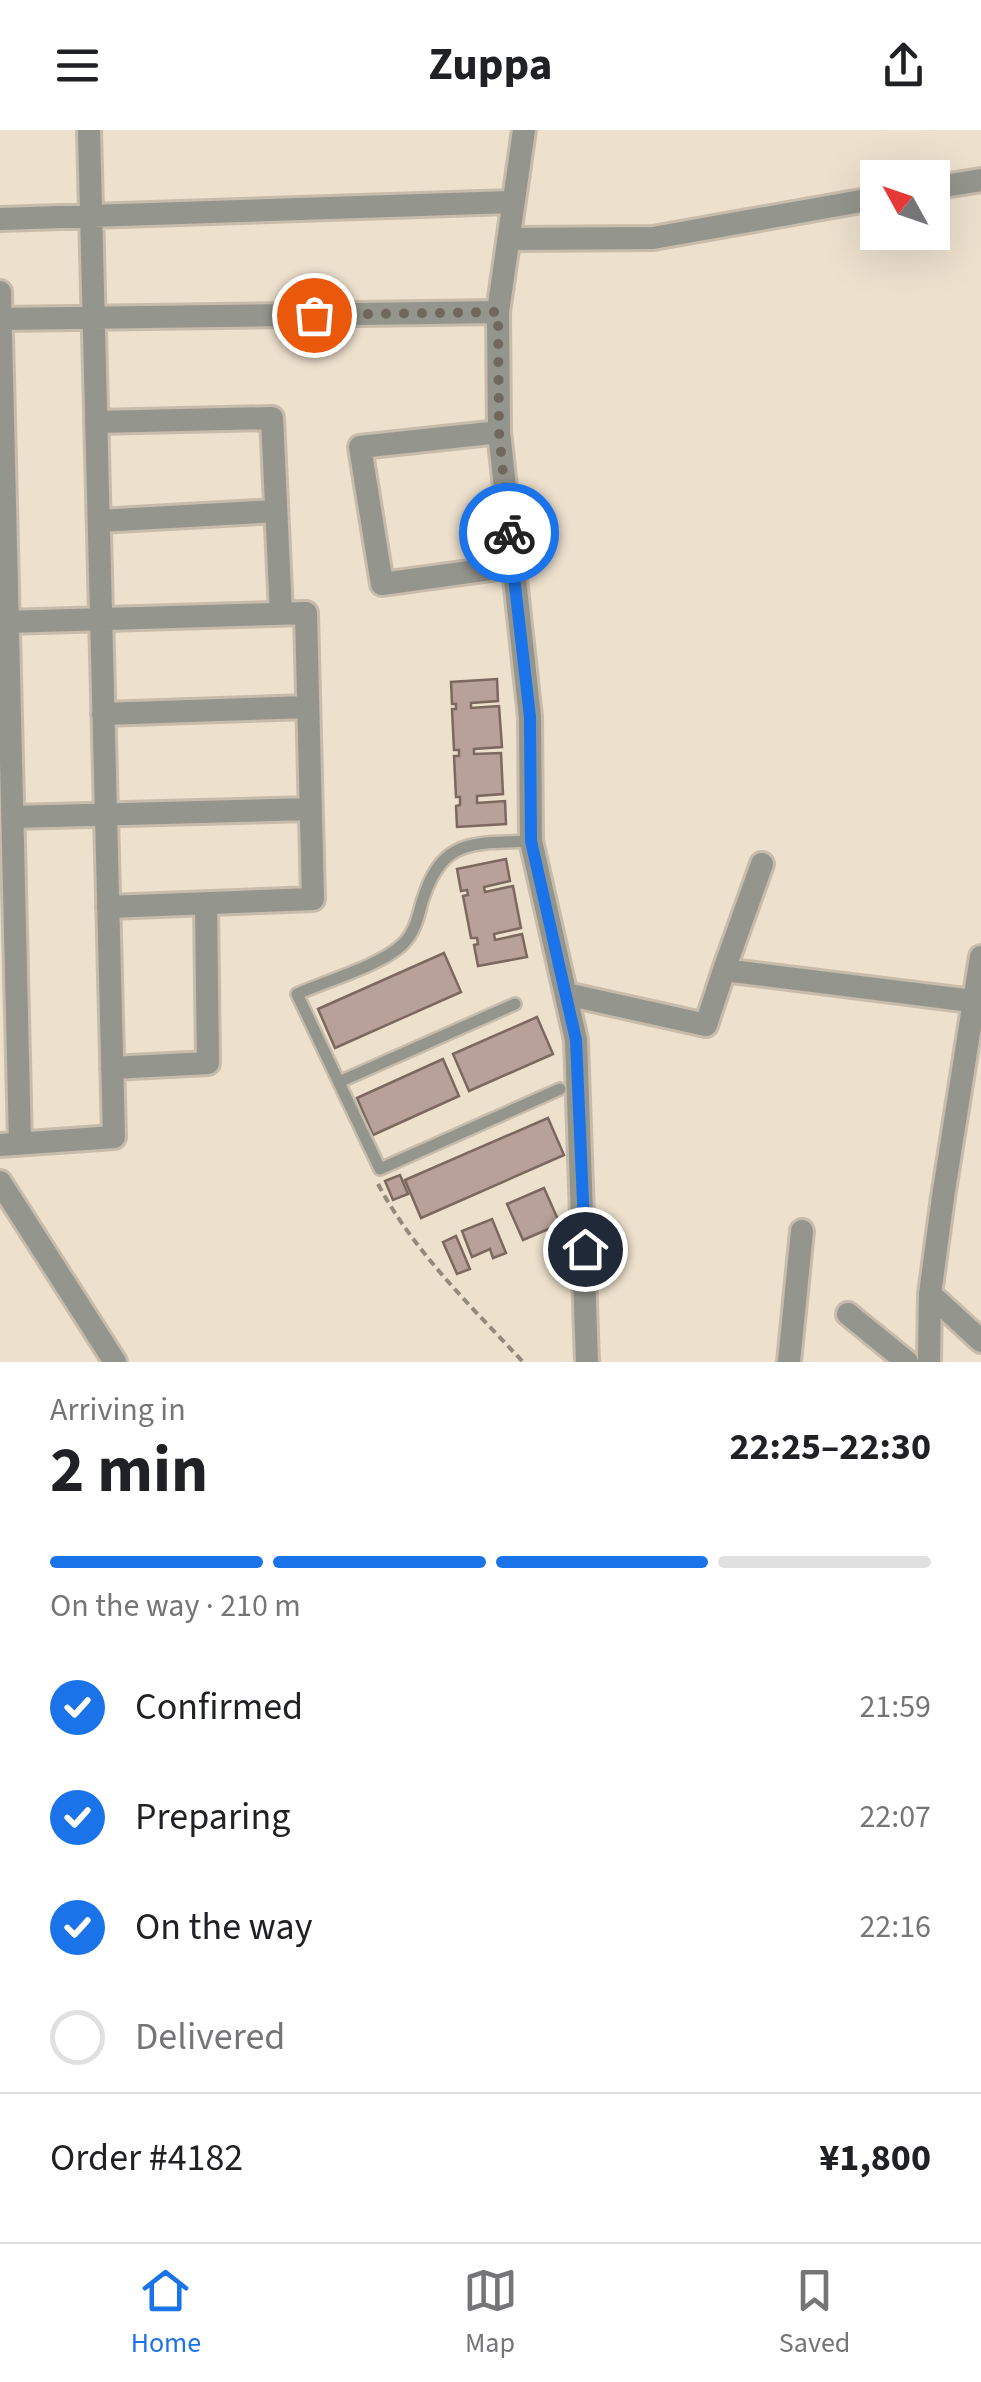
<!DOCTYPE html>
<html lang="en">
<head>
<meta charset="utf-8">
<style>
  :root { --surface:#fff; --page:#f6f6f6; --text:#202124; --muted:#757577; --line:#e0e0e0; --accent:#1a73e8 }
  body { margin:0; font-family:"Source Sans 3",sans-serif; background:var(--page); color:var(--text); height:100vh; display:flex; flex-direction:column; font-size:38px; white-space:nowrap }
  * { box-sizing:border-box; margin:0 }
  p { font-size:32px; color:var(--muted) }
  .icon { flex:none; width:55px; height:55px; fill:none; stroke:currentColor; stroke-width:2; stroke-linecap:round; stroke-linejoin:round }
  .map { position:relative; height:1232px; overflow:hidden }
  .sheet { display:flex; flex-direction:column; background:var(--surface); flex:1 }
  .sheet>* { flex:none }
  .needle { width:65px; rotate:310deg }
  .tools { position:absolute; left:860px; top:30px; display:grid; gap:20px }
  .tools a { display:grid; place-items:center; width:90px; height:90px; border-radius:0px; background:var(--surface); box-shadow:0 10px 40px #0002; font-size:50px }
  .pin { position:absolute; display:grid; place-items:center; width:85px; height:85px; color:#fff; margin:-42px; border:5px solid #fff; border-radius:50%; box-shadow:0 2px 10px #0007 }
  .courier { position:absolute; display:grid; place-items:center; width:100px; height:100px; margin:-50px; border:8px solid #1a73e8; border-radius:50%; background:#fff; color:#222; box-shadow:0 2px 12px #0007 }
  .overview em { font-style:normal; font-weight:700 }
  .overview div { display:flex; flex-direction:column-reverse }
  .overview { display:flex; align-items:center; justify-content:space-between; height:170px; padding:0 50px }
  h1 { font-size:65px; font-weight:700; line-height:75px }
  .bar { display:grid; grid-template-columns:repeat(4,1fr); gap:15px 10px; align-content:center; height:120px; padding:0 50px }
  .bar i { height:12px; border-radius:8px; background:var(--line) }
  .bar .on { background:var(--accent) }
  .bar p { grid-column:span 4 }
  .line { display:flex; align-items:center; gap:25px; padding:0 50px; border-top:2px solid var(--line) }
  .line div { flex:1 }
  ol { padding:0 50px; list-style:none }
  li { display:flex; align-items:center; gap:30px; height:110px }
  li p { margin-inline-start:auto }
  li .icon { padding:10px; border-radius:50%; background:var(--accent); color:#fff; stroke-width:4 }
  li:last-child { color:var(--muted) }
  li i { width:55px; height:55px; border:5px solid var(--line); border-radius:50% }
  header { display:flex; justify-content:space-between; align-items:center; height:130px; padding:0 50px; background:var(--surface); font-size:45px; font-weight:700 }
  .tab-bar { display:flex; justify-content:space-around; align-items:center; height:140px; border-top:2px solid var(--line); background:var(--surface); font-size:28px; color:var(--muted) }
  .tab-bar a { display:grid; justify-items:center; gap:5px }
  .tab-bar .on { color:var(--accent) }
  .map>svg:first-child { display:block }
</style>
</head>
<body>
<header><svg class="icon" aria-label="menu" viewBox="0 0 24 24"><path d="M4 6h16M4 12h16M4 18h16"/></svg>Zuppa<svg class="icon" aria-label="share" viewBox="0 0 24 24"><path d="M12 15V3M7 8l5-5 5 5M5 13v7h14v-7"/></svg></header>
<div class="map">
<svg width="981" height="1232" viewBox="0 0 981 1232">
  <rect width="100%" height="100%" fill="#ede0cd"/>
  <!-- building -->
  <path fill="#b7a198" stroke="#7c685f" stroke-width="2.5" d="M497,549L498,571L471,573V578L499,576L502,617L474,619V624L501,623L503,664L477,666V673L505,671L506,694L457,697L456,676L460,675V667H456L454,626H459V620H454L452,579H456V574H452L451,552Z
    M506,729L510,751L484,757L485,762L513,756L521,798L494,804L495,810L522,804L527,827L478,836L474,815L478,814L477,808H471L463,766L468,765L467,760L461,761L457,739Z
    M444,823L461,862L335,918L318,879Z
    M537,887L553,924L469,961L453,924Z
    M443,929L459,966L373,1005L357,968Z
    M548,988L564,1025L421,1088L405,1050Z
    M400,1045L408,1064L393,1070L385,1051Z
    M544,1058L560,1094L523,1110L507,1074Z
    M492,1089L506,1123L493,1128L490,1119L472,1127L462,1101Z
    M456,1106L470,1139L457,1144L443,1112Z"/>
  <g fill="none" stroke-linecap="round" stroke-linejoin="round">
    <defs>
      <path id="lane" d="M531,711C472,714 442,707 422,772C418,787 415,802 403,814C382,835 326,851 297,864L380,1039L560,959
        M339,952L515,874"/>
      <path id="street" d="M524,0L498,182L499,302L530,587L531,711L576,910L587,1232
        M932,58L981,50
        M0,89L512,72
        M509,109L653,108L878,68
        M0,162L20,1013
        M0,189L498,182
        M96,292L272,288L281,483
        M499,302L360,317L382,454L513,436
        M99,391L276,381
        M6,492L306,483L313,769L108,777
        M103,584L308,577
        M13,687L310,679
        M724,840L762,734
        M566,864L706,895L724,840L972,871
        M112,938L208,933L206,776
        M0,1015L114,1007L89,0
        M0,1052L115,1232
        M930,1164L981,1211
        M848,1184L907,1232
        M789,1232L802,1101
        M929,1232L930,1164L943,1067L981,827"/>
    </defs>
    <!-- lane casing -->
    <use href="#lane" stroke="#c7bbab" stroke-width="16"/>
    <!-- street casing -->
    <use href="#street" stroke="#c7bbab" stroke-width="28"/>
    <!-- path -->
    <path stroke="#938a7d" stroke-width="4" stroke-dasharray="8 5" stroke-linecap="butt" d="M378,1054C414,1122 471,1176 523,1232"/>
    <!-- lane -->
    <use href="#lane" stroke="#94958c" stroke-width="11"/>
    <!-- street -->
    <use href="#street" stroke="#94958c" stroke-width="22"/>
  </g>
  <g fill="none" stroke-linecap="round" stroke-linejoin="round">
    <!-- done -->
    <path stroke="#70685d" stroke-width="10" stroke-dasharray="0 18" d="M314,185L498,182L499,302L509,403"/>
    <!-- route -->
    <path stroke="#1a73e8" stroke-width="12" d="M509,403L530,587L531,711L576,910L585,1119"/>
  </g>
</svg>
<div class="tools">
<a><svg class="needle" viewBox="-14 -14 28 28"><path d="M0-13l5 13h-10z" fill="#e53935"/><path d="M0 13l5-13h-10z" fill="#757577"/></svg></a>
</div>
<div class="pin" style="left:314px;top:185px;background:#ea580c"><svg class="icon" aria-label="bag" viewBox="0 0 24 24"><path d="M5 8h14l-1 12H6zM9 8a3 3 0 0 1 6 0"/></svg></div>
<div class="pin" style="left:585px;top:1119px;background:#1f2937"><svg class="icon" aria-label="home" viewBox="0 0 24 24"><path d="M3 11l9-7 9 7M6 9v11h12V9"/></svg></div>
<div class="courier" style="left:509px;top:403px"><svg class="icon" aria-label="bike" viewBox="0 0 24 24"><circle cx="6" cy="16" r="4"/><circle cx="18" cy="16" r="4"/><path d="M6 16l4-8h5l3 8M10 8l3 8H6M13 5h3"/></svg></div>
</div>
<section class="sheet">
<div class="overview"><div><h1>2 min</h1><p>Arriving in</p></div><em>22:25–22:30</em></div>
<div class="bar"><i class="on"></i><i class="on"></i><i class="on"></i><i></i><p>On the way · 210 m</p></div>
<ol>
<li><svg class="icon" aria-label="check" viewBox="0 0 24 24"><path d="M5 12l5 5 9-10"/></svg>Confirmed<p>21:59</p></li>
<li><svg class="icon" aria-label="check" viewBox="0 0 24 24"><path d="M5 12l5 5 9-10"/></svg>Preparing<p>22:07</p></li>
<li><svg class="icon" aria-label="check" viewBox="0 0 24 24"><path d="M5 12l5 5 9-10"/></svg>On the way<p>22:16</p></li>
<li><i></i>Delivered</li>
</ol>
<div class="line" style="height:130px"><div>Order #4182</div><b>¥1,800</b></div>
</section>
<nav class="tab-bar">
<a class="on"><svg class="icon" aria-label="home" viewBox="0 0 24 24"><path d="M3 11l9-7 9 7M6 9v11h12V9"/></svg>Home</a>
<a><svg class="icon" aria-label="map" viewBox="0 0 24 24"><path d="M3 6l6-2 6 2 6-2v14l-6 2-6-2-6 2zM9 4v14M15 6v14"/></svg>Map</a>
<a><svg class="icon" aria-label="saved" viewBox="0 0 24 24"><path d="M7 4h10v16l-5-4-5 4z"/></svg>Saved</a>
</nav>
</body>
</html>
